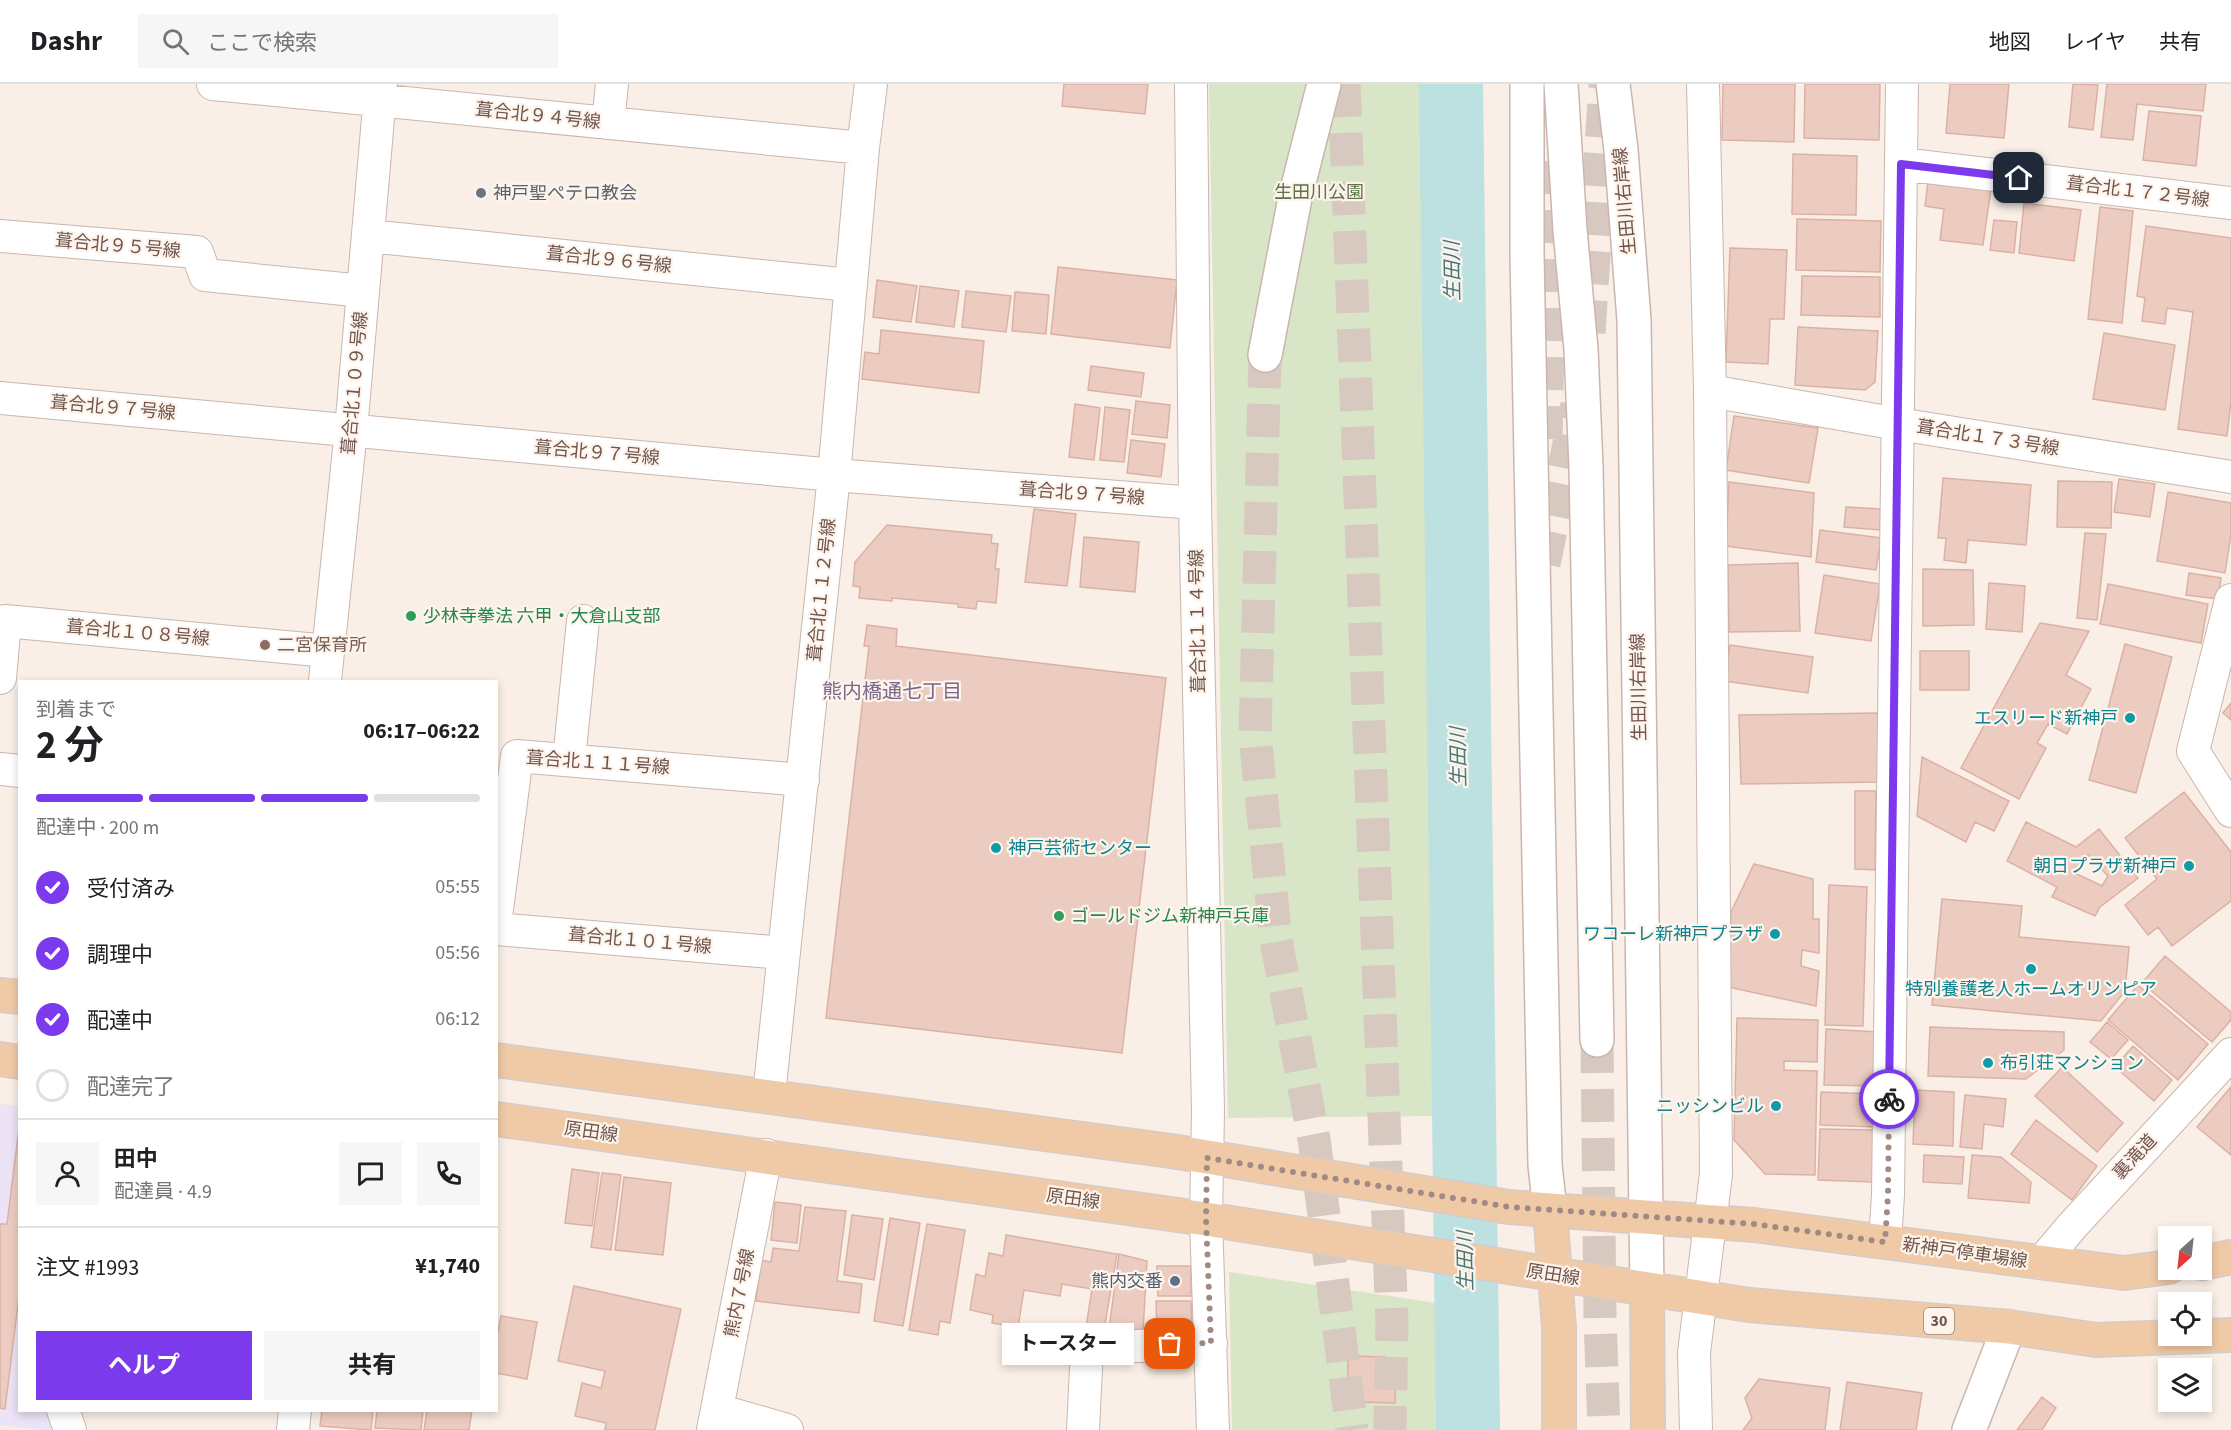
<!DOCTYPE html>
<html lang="ja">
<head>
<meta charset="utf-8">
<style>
  :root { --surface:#fff; --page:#f6f6f6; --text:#202124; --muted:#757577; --line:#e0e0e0; --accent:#7c3aed }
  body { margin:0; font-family:"Source Sans 3","Noto Sans JP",sans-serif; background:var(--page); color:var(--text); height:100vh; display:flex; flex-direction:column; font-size:22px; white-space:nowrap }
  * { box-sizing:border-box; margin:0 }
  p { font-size:20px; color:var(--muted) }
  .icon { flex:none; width:33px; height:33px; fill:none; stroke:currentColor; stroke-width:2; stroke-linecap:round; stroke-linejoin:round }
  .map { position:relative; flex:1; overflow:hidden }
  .side { position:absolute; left:18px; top:596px; width:480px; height:732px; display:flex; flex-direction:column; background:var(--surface); border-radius:0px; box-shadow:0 3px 9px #0003 }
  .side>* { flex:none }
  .needle { width:39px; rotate:207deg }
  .buttons { position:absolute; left:2158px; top:1142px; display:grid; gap:12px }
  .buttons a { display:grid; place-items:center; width:54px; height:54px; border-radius:0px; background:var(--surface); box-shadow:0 3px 9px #0003; font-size:30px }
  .pin { position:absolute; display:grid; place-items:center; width:51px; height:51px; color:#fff; margin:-26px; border-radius:12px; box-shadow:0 3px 9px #0006 }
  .courier { position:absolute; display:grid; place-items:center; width:60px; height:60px; margin:-30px; border:4px solid #7c3aed; border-radius:50%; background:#fff; color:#222; box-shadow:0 2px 8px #0007 }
  .bubble { position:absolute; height:42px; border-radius:0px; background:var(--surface); box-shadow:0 3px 9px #0003; font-size:20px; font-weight:700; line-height:42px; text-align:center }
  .headline em { font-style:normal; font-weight:700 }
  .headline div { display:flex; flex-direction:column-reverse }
  .headline { display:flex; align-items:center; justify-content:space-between; height:102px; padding:0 18px }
  h1 { font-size:39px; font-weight:700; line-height:45px }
  .bar { display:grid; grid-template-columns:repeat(4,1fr); gap:9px 6px; align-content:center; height:72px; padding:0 18px }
  .bar i { height:8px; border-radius:4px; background:var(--line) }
  .bar .current { background:var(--accent) }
  .bar p { grid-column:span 4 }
  .line { display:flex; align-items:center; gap:15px; padding:0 18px; border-top:2px solid var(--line) }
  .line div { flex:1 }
  .round { display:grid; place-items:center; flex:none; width:63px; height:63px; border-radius:0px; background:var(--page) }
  ol { padding:0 18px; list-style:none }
  li { display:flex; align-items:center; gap:18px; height:66px }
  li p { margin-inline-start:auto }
  li .icon { padding:6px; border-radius:50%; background:var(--accent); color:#fff; stroke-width:4 }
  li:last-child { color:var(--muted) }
  li i { width:33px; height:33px; border:3px solid var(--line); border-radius:50% }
  .button { display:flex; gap:12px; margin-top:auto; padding:12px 18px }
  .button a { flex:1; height:69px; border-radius:0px; background:var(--accent); color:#fff; font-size:24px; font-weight:700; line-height:69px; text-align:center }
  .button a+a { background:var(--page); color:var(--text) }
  header { display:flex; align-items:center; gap:36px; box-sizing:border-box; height:84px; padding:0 30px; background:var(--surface); border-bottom:2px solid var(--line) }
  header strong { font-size:28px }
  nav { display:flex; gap:33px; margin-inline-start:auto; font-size:21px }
  .search { width:420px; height:54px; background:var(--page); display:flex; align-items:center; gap:15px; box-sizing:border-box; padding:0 21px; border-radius:0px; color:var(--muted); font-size:22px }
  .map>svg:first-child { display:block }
</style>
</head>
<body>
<header>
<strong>Dashr</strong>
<div class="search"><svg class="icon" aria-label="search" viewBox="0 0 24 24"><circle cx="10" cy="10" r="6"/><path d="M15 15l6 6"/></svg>ここで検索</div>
<nav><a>地図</a><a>レイヤ</a><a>共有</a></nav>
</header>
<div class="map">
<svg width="2231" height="1346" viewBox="0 0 2231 1346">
  <rect width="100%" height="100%" fill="#f9efe6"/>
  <!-- education -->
  <path fill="#ece3f6" d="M0,1020L19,1022L20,1326H51L59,1346H39L0,1341Z"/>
  <!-- green -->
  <path fill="#d8e5c7" d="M1209,0H1425L1439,1032L1228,1034Z
    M1229,1188L1443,1220L1446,1346H1232Z"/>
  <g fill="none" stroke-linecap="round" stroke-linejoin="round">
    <!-- river -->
    <path stroke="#bde1e1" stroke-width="64" d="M1451,0L1468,1346"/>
  </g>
  <!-- building -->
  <path fill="#ecccc1" stroke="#dcb1a4" stroke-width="1.5" fill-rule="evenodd" d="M1064,0H1148L1145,30L1062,22Z
    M1723,0H1795L1794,58L1722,56Z
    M1805,0H1880L1879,56L1804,54Z
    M1950,0H2009L2004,54L1946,49Z
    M2073,0L2098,1L2093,46L2069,43Z
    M2107,0H2206L2203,27L2137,20L2133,56L2101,53Z
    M2149,27L2201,32L2196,82L2143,76Z
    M1793,70L1857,72L1856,131L1792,130Z
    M1928,97L1991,105L1983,161L1940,156L1944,125L1925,122Z
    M2024,119L2081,126L2074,177L2019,169Z
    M2100,123L2133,127L2122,239L2088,235Z
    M1797,135L1881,137L1880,188L1796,186Z
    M1994,136L2017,138L2014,169L1990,166Z
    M2146,142L2231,154V317L2227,352L2178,345L2193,228L2167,224L2165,240L2142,237L2145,214L2137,212Z
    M1730,164L1787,166L1784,235H1770L1768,280L1726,278Z
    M1058,183L1177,196L1170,264L1051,250Z
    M1802,192L1880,193V233L1801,231Z
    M877,196L917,202L911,238L873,233Z
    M920,202L959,207L954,243L916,238Z
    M966,207L1011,212L1006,248L962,243Z
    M1015,208L1049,211L1046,250L1012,247Z
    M1798,243L1878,247L1875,298L1865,306L1795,301Z
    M881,246L984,257L979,309L862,295L865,268L879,270Z
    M2104,249L2175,261L2165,326L2093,315Z
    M1091,282L1144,289L1141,313L1088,306Z
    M1136,317L1170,321L1167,354L1132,350Z
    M1075,320L1100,324L1094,376L1069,373Z
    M1105,323L1130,326L1124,378L1100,376Z
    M1734,332L1818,344L1809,399L1726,386Z
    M1131,356L1165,360L1161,393L1127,389Z
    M1943,394L2031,401L2026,461L1968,456L1966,479L1944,476L1946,454H1938Z
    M2119,395L2155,400L2150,433L2114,428Z
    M2058,397L2112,398L2111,444L2057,443Z
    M1729,398L1814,409L1811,473L1726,462Z
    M2168,408L2231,419V450L2225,489L2157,477Z
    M1846,423L1881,425L1880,446L1844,443Z
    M1034,425L1076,430L1067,502L1025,498Z
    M887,441L992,451L991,459L998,460L995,485H999L996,519L977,517L976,525L958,523V520L892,514V517L859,514L860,503L853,502L855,478Z
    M1820,446L1881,454L1876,486L1816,478Z
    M2085,449L2106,450L2097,536L2077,534Z
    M1084,453L1139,458L1135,508L1080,503Z
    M1798,479L1800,547L1729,548L1728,481Z
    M1923,485L1973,486L1974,541L1923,542Z
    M2189,489L2221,494L2218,515L2186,511Z
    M1824,491L1880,500L1871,557L1815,549Z
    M1989,499L2025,502L2022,548L1986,545Z
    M2108,500L2208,520L2201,559L2100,540Z
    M2040,539L2089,547L2066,591L2091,605L2067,650L2048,640L2037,659L2046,664L2019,715L1961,684Z
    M867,541L897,545L896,562L1166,594L1122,969L826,934L869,562H864Z
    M2125,560L2172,573L2136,709L2089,696Z
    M1730,561L1813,573L1808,609L1725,597Z
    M1920,567H1969V606H1920Z
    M2231,619V636L2223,629Z
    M1878,629L1879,698L1741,700L1739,631Z
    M1922,673L2009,717L1994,747L1975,738L1966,758L1917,732Z
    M1855,707H1876L1875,786L1855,785Z
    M2184,708L2231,768V817L2172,862L2158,843L2148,851L2125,821L2157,795L2125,754Z
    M2026,738L2076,763L2099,745L2138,794L2100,823L2095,832L2052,813L2057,803L2007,777ZM2088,771L2108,792L2102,802L2077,790Z
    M1754,780L1813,795V835H1819V869L1802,866L1801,882L1819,887L1816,922L1728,903L1731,828Z
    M1829,801L1867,803L1863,942L1825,941Z
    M1942,815L2022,822L2019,853L2129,863L2125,907L2101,937L1932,921Z
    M2165,872L2231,928V936L2212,958L2142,899Z
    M2138,901L2208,960L2178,996L2108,936Z
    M1737,934L1818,936L1817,978L1784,977V986L1817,987L1815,1091L1765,1090L1734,1056Z
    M2107,938L2128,956L2111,975L2090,958Z
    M1930,943L2064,948V966L2026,995L1928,992Z
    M1826,945L1878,948L1877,1002L1824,1001Z
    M2133,962L2172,996L2154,1017L2115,983Z
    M2062,983L2123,1039L2097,1068L2035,1012Z
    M2231,1003V1071L2197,1043Z
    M1915,1006L1954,1008L1953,1062L1913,1060Z
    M1821,1008L1877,1010L1876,1043L1820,1041Z
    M1965,1011L2006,1015L2003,1043L1984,1040L1982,1065L1960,1063Z
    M20,1036V1204L5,1325L0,1324V1140H7Z
    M2036,1036L2097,1082L2072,1116L2011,1070Z
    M1820,1045L1875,1046L1874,1098L1818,1096Z
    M1924,1071L1964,1073L1962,1100L1923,1098Z
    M1972,1071L2001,1073L2031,1098L2029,1119L1968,1114Z
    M572,1085L599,1089L592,1142L565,1139Z
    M602,1089L621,1091L611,1166L591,1163Z
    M624,1093L671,1099L663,1171L615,1166Z
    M775,1118L801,1121L797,1159L771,1156Z
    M805,1123L846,1127L837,1197L862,1200L859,1229L756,1217L761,1176L771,1178L773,1164L799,1167Z
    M852,1131L883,1135L874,1196L844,1191Z
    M890,1134L920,1139L903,1242L874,1237Z
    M927,1140L965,1146L950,1239L940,1237L938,1251L909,1246Z
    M1006,1151L1117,1170L1104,1246L1086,1243L1092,1205L1062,1200L1060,1212L1024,1206L1018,1243L992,1239L993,1231L970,1226L976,1190L985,1193L989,1169L1003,1172Z
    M1119,1170L1147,1177L1143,1247L1109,1245Z
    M1157,1182H1191V1212H1158Z
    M574,1202L681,1225L655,1346H605L606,1339L575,1332L582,1299L601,1304L605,1287L558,1277Z
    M1156,1217H1191L1192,1248H1157Z
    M501,1232L537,1238L527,1295L496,1289V1258Z
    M1348,1272L1385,1273V1284H1396L1395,1319L1362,1318V1308H1348Z
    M1759,1295L1830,1304L1825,1346H1743L1752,1334L1745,1314Z
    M1847,1298L1922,1309L1916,1346H1840Z
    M2042,1313L2056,1324L2042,1346H2017Z
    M322,1326H373L371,1346L320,1342Z
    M377,1326H423L421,1346L375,1344Z
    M427,1326H472L469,1346H424Z"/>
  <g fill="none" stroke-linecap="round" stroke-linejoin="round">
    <!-- tertiary-tunnel -->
    <path stroke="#d7c8c0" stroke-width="33" stroke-dasharray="33 16" stroke-linecap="butt" d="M1344,0L1392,1239L1390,1346
      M1589,249L1605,1
      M1265,271L1255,651L1276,856L1314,1055L1352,1346
      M1546,355L1552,65
      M1544,480L1577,321
      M1597,956L1600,1234L1604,1346"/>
    <defs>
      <path id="minor" d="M213,0L863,64
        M1191,0L1195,419L1208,1026L1206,1135L1213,1346
        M608,39L612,0
        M1901,80L2231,119
        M0,152L197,168L205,191L363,207
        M368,152L850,201
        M1710,307L1898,340L2231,393
        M0,314L834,391L1195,419
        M2231,516L2193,667L2231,727
        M0,594L5,537L328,567
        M325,597L351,346L381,0
        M569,676L583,537
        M0,685L20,687
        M496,833L517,672L803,696
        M496,845L784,869
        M769,1011L834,391L863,64L871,0
        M1885,1158L1888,1111L1902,0
        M2041,1179L2073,1141L2231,970
        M63,1326L70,1346
        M718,1326L787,1346
        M293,1346L295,1326
        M713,1346L766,1071
        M1083,1346L1087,1264L1211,1259
        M1696,1346L1694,1269L1716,1090L1710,307L1703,0"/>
      <path id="tertiary" d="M1527,0V171L1545,1081L1550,1126
        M1561,0L1570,146L1581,265L1586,383L1597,956
        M1613,0L1621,66L1634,236L1647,1206
        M1265,271L1295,114L1324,0
        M1969,1346L2009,1243"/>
      <path id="primary" d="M0,911L20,913
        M0,975L20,978
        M496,976L1171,1067L1509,1123L1754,1141L2124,1189L2169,1183
        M496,1035L1206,1135L1749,1221L2009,1243L2096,1256L2231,1251
        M1550,1126L1559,1244V1346
        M2202,1179L2231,1173
        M1647,1206L1648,1346"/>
    </defs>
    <!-- minor casing -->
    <use href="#minor" stroke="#cab6ae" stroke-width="34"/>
    <!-- tertiary casing -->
    <use href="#tertiary" stroke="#cab6ae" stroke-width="36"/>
    <!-- primary casing -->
    <use href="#primary" stroke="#d4ccca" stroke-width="36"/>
    <!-- minor -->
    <use href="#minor" stroke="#fff" stroke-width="32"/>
    <!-- tertiary -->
    <use href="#tertiary" stroke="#fff" stroke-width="33"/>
    <!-- primary -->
    <use href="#primary" stroke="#f0caa7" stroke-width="33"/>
  </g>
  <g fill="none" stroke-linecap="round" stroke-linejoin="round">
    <!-- done -->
    <path stroke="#a08b83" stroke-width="6" stroke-dasharray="0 10.8" d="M1170,1260L1211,1259L1206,1135L1207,1074L1509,1123L1754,1140L1885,1158L1888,1111L1889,1015"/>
    <!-- route -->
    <path stroke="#7c3aed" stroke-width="8" d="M1889,1015L1901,80L2019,94"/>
  </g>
  <!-- markers -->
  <circle fill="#6b7280" stroke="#fdf4ec" stroke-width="2" cx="481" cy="109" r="6"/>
  <g fill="#2e9e5b" stroke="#fdf4ec" stroke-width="2">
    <circle cx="411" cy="532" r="6"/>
    <circle cx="1059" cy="832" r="6"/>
  </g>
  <circle fill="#8d6e63" stroke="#fdf4ec" stroke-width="2" cx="265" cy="561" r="6"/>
  <g fill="#0f9aa8" stroke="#fdf4ec" stroke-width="2">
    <circle cx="2130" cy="634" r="6"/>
    <circle cx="996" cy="764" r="6"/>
    <circle cx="2189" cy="782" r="6"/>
    <circle cx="1775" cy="850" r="6"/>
    <circle cx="2031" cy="885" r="6"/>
    <circle cx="1988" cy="979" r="6"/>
    <circle cx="1776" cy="1022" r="6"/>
  </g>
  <circle fill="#5c6f8a" stroke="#fdf4ec" stroke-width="2" cx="1175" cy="1197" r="6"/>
  <g text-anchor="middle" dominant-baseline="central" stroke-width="4.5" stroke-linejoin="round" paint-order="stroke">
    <!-- shield labels -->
    <rect fill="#fdf4ec" stroke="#9a857d" stroke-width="1.5" x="1924" y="1224" width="30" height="26" rx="4.5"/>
    <g font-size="16" font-weight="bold" fill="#70554e">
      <text x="1939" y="1237">30</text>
    </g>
    <!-- street labels -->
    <g font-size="18" fill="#70554e" stroke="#fdf4ec">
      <text transform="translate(538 32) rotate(6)">葺合北９４号線</text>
      <text transform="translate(2138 108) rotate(7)">葺合北１７２号線</text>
      <text transform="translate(1625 117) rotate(-95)">生田川右岸線</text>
      <text transform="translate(118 162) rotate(5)">葺合北９５号線</text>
      <text transform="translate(609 176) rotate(6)">葺合北９６号線</text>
      <text transform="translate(355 299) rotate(-85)">葺合北１０９号線</text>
      <text transform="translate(113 324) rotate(5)">葺合北９７号線</text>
      <text transform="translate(1988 354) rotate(9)">葺合北１７３号線</text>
      <text transform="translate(597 369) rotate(5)">葺合北９７号線</text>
      <text transform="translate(1082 410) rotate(4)">葺合北９７号線</text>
      <text transform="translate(822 506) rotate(-84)">葺合北１１２号線</text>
      <text transform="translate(1198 537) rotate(-91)">葺合北１１４号線</text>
      <text transform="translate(138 549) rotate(5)">葺合北１０８号線</text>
      <text transform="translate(1639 603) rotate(-91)">生田川右岸線</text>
      <text transform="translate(598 679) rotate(4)">葺合北１１１号線</text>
      <text transform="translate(640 857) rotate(5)">葺合北１０１号線</text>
      <text transform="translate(591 1048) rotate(8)">原田線</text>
      <text transform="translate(2135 1073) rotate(-47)">裏滝道</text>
      <text transform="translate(1073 1115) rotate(8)">原田線</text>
      <text transform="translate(1965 1169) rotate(8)">新神戸停車場線</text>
      <text transform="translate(1553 1191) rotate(9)">原田線</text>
      <text transform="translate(740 1209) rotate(-79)">熊内７号線</text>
    </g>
    <!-- park labels -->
    <g font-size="18" fill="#5c7448" stroke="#fdf4ec">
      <text x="1319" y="108">生田川公園</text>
    </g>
    <!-- worship labels -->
    <g font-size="18" fill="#5b616d" stroke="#fdf4ec" text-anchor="start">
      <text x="493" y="109">神戸聖ぺテロ教会</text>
    </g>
    <!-- leisure labels -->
    <g font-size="18" fill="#27864d" stroke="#fdf4ec" text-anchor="start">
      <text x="423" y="532">少林寺拳法 六甲・大倉山支部</text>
      <text x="1071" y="832">ゴールドジム新神戸兵庫</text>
    </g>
    <!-- education labels -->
    <g font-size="18" fill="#785e54" stroke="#fdf4ec" text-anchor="start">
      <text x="277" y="561">二宮保育所</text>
    </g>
    <!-- culture labels -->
    <g font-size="18" fill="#0d838f" stroke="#fdf4ec" text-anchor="end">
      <text x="2118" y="634">エスリード新神戸</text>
      <text x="1008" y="764" text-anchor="start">神戸芸術センター</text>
      <text x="2177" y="782">朝日プラザ新神戸</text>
      <text x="1763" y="850">ワコーレ新神戸プラザ</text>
      <text x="2031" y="905" text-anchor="middle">特別養護老人ホームオリンピア</text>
      <text x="2000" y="979" text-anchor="start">布引荘マンション</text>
      <text x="1764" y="1022">ニッシンビル</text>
    </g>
    <!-- service labels -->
    <g font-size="18" fill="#4e5e75" stroke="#fdf4ec" text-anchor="end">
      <text x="1163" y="1197">熊内交番</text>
    </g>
    <!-- water labels -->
    <g font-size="20" font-style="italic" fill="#47797a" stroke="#fdf4ec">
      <text transform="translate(1453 187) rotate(-91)">生田川</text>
      <text transform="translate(1459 673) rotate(-91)">生田川</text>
      <text transform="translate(1466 1177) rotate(-91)">生田川</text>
    </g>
    <!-- neighbourhood labels -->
    <g font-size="20" fill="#7a668c" stroke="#fdf4ec">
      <text x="892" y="608">熊内橋通七丁目</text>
    </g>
  </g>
</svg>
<div class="buttons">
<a><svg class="needle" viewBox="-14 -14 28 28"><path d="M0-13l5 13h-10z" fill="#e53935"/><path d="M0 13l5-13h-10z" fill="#757577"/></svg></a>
<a><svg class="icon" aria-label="locate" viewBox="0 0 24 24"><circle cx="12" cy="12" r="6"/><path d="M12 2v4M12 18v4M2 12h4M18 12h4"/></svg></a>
<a><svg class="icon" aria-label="layers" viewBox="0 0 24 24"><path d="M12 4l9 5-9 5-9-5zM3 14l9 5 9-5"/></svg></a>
</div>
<div class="pin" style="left:1170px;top:1260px;background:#ea580c"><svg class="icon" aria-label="bag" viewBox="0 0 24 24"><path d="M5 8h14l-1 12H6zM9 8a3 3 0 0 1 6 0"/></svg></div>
<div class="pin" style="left:2019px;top:94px;background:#1f2937"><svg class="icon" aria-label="home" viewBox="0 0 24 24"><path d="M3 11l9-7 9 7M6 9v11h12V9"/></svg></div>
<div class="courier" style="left:1889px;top:1015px"><svg class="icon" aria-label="bike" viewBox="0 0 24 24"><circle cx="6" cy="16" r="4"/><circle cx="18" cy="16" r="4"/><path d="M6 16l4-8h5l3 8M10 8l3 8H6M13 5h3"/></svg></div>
<div class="bubble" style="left:1002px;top:1239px;width:132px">トースター</div>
<section class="side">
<div class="headline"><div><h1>2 分</h1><p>到着まで</p></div><em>06:17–06:22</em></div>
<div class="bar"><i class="current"></i><i class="current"></i><i class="current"></i><i></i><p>配達中 · 200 m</p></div>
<ol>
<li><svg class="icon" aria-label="check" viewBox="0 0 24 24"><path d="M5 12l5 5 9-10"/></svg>受付済み<p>05:55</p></li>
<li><svg class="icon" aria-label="check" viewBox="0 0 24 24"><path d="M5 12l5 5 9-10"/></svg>調理中<p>05:56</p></li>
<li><svg class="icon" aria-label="check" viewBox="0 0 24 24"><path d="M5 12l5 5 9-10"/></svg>配達中<p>06:12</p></li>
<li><i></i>配達完了</li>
</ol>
<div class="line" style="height:108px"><a class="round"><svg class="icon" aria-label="person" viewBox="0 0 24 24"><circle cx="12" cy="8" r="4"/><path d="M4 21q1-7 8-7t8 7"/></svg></a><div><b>田中</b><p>配達員 · 4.9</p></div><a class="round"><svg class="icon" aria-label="chat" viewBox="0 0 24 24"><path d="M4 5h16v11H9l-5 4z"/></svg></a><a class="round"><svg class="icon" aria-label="phone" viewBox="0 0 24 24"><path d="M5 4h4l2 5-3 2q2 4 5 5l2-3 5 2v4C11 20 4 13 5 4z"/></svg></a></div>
<div class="line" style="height:78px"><div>注文 #1993</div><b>¥1,740</b></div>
<div class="button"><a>ヘルプ</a><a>共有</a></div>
</section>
</div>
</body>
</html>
